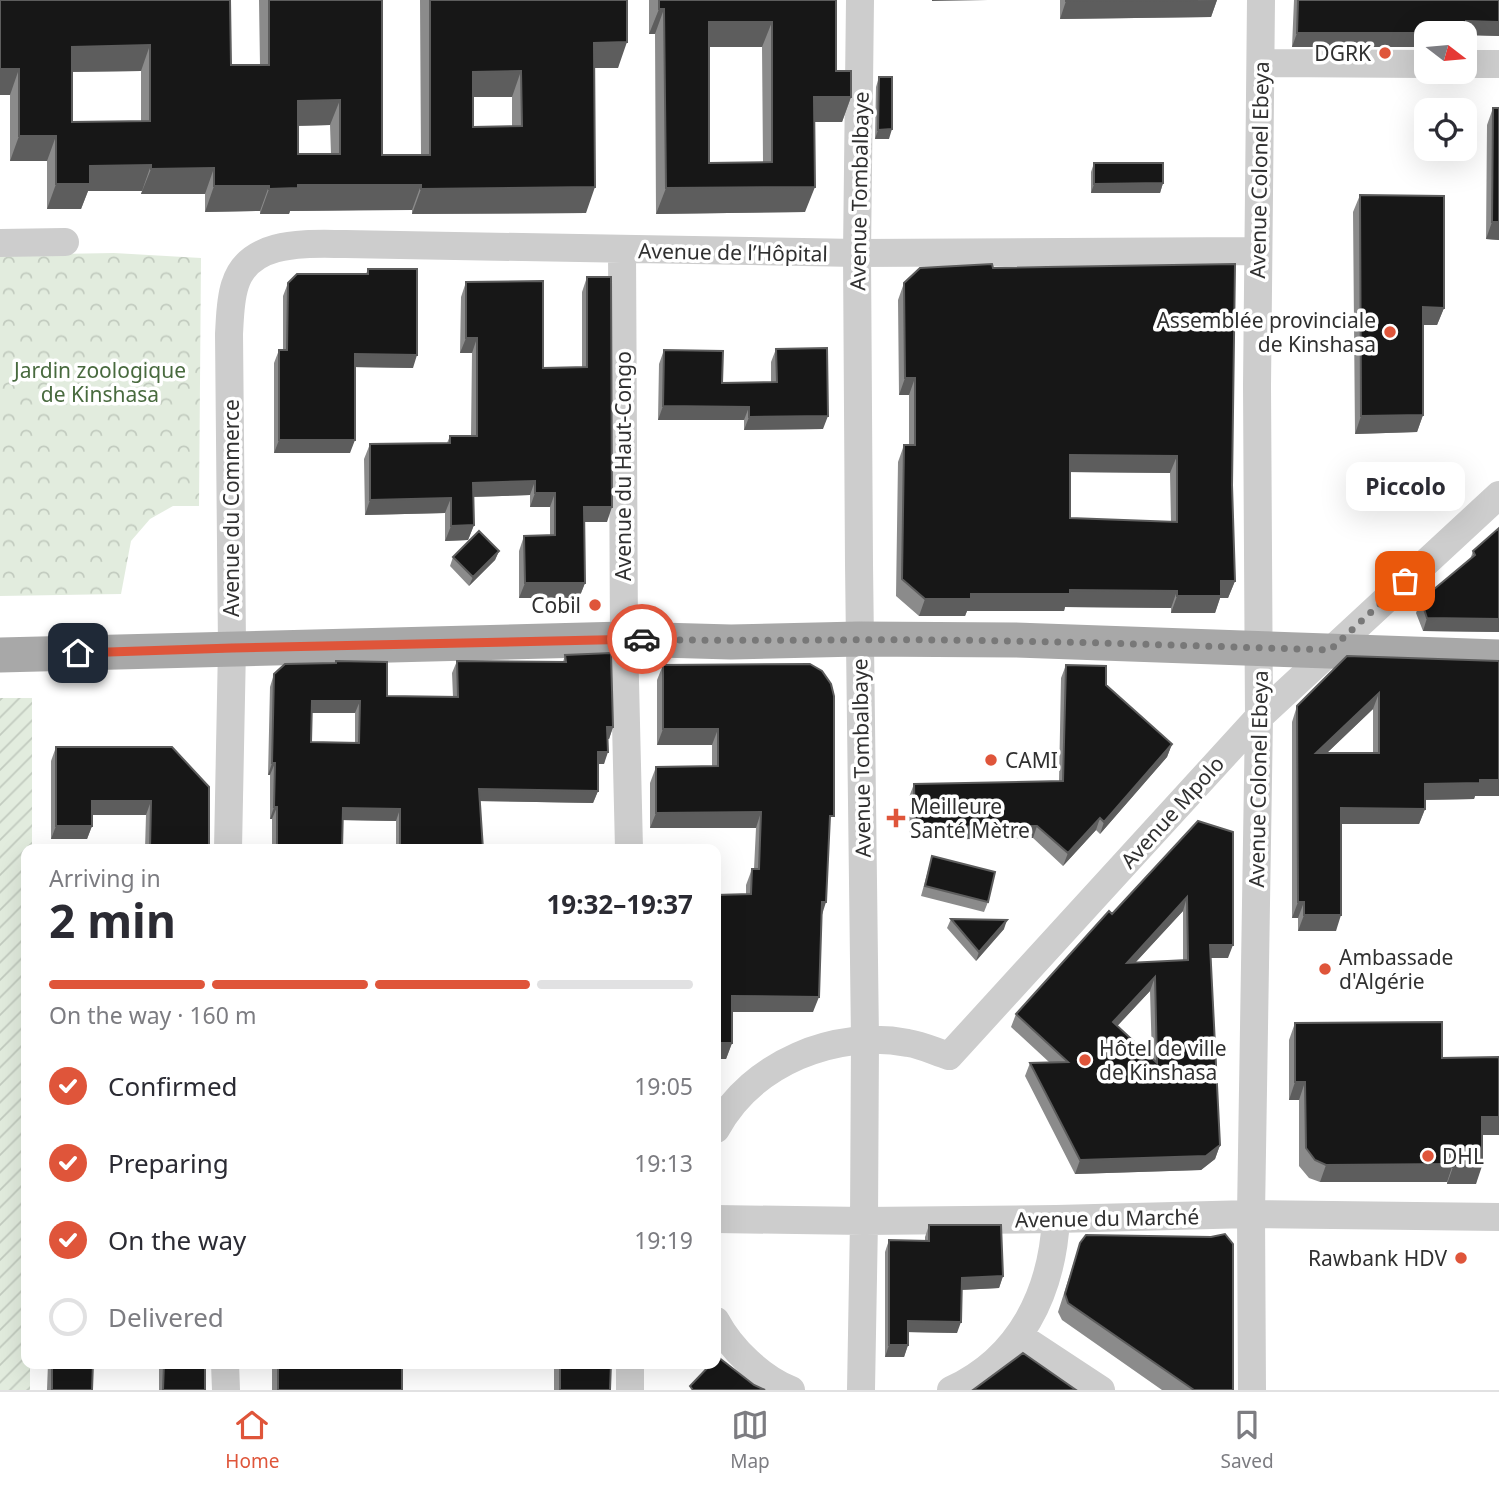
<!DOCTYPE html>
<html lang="en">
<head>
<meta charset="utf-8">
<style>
  :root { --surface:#fff; --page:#f2f2f3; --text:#2b2b33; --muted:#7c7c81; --line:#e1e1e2; --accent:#df553a }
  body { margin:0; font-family:"Noto Sans",sans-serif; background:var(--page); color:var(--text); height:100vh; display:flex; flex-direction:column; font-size:26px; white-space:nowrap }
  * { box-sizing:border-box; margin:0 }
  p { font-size:23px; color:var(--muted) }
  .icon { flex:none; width:38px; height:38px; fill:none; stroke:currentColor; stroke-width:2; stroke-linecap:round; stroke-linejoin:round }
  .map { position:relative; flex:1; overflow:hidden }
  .sheet { position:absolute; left:21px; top:844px; width:700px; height:525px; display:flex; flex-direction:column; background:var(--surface); border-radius:14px; box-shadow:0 7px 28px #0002 }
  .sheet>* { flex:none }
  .needle { width:46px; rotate:106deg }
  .buttons { position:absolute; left:1414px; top:21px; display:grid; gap:14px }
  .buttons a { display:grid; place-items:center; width:63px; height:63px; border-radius:14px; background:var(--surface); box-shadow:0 7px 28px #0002; font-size:35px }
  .pin { position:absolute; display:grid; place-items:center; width:60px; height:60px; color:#fff; margin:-30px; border-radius:14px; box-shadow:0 4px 10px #0006 }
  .courier { position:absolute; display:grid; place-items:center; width:70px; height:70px; margin:-35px; border:5px solid #df553a; border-radius:50%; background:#fff; color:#222; box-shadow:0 2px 9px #0007 }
  .bubble { position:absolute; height:49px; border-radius:14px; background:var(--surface); box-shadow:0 7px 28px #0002; font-size:23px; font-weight:700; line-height:49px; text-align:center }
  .headline em { font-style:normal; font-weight:700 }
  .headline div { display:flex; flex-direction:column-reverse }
  .headline { display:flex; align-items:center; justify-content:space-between; height:119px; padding:0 28px }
  h1 { font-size:46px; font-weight:700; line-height:52px }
  .bar { display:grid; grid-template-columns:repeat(4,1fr); gap:10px 7px; align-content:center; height:84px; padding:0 28px }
  .bar i { height:9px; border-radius:5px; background:var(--line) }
  .bar .on { background:var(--accent) }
  .bar p { grid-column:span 4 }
  ol { padding:0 28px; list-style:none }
  li { display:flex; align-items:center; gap:21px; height:77px }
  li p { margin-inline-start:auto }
  li .icon { padding:7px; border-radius:50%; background:var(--accent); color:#fff; stroke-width:4 }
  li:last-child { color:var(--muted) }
  li i { width:38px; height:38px; border:4px solid var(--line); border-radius:50% }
  .tabs { display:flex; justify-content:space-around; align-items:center; height:98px; border-top:2px solid var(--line); background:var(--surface); font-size:19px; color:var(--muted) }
  .tabs a { display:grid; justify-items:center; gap:4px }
  .tabs .on { color:var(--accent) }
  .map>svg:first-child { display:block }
</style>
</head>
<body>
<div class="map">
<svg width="1499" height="1390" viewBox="0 0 1499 1390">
  <defs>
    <pattern id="forest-crowns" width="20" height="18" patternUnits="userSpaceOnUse" patternTransform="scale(1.75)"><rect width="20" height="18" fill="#e2ecde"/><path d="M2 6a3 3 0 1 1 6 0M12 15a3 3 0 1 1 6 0" fill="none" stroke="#c2cbbf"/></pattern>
    <pattern id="garden-furrows" width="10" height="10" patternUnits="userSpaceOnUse" patternTransform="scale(1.75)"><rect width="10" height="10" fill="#e2ecde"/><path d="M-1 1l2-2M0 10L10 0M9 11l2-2" fill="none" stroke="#c2cbbf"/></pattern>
  </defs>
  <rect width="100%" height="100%" fill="#fff"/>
  <!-- forest -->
  <path fill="url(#forest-crowns)" d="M114,253L201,258L199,506H173L150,519L131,541L121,594L0,596V255Z"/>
  <!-- garden -->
  <path fill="url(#garden-furrows)" d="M0,698H32V849H26V1363H30V1390H0Z"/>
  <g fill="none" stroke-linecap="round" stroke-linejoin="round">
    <!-- minor -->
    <path stroke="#cdcdcd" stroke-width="28" d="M860,0L857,253L859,564L865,1040L864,1221L861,1390
      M1261,63L1426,64
      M1465,64H1499
      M0,243L65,242
      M622,250L624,639L629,849
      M228,849L232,647L229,334C230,318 230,300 235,285C249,239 307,244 345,244L857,253L1257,251
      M716,1129C752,1063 835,1029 908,1043C922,1045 936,1052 949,1056L1259,717L1499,495
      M716,1219L864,1221L1056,1219L1251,1214L1499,1217
      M716,1321C731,1349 761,1378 791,1390
      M1019,1336L1101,1390
      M225,1363L226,1390
      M630,1390V1363
      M951,1390C1021,1358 1052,1292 1056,1219
      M1252,1390L1251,1214L1259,717L1257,386L1261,0"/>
    <!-- major -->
    <path stroke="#a8a8a8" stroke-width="35" d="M0,655L624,639L731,642L859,639L1015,640L1499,657"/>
  </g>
  <!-- wall -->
  <path fill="#8b8b8b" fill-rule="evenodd" d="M0,0L231,65H260L259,0H382V155H421L420,0H627L618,68H595L586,213L412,214V210H359L290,211L289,214H260V211L205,212V194H141L142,191H88L81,209H47V161H10V95ZM141,71V121L72,122V72ZM473,97H512V126L473,127ZM330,125L331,154H298V126Z
    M649,0H836V71L851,97L842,122H814L805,212L656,214L655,34H649ZM709,47H762L763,162L709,163Z
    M1060,0H1217L1211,17L1060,19Z
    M1294,0H1499V36L1466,35L1465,39V33H1426V47H1292Z
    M879,77L889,139H875L876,87Z
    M1493,108H1499V240L1486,239L1487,125Z
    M1094,163L1163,183L1160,193H1091V172Z
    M1360,195L1444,308L1437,325H1423V415L1417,432L1355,434L1353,212Z
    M993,268L1232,485L1235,581L1228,598H1220L1215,613H1171V608L1065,607L1064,611H967L965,616H919L896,596L898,462L904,445H909V395H899L898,300L904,283ZM1070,472L1170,473L1171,522L1070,518Z
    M368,269L413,368L355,367L350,453H274V363L279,350H283V296L288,283L366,274Z
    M587,277L607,522H585V583L579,598H519V551L524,536L550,535V507H530V495L473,497L474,525L468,540L445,541V513L365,515L364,459L370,444L447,443L450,436H471L472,353H460L461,297L466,282L543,368L582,367V292Z
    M776,349L823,429L744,430V420H658L659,364L664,350L722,383L771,382V362Z
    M1499,528V632L1423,631L1416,613L1421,600L1470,560L1473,551Z
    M499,551L495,560L469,586L450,566L453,557Z
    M565,655L613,727L609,739H608L604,764H598V791L593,803L480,801L483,849H396V821L343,820L342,849H272V819H270V775H268L270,687L274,674L335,663L336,661L387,696L453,697L452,673L457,661L563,662ZM312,713H355V743L311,742Z
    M1347,656L1475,796L1474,799L1425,800V809L1419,824H1341L1336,931H1298V918H1292V722L1297,706ZM1373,709V753H1327Z
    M663,665L830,828L813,1012H732V1043L726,1059H716V895L746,894V885L752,869H754L756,828H650V783L656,767H712V745H657V680Z
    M1066,665L1106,685L1172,744L1167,757L1100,834L1096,830L1063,866L1033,838L910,840L909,797L914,784L1059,782L1061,678Z
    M56,747H172L209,849H145L146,815H92V826L87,839H51V761Z
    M1198,821L1228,958H1211L1220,1145L1215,1159L1201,1170L1075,1174L1025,1076L1030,1063L1049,1062L1011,1027L1016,1014L1112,914ZM1183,911V960L1135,963ZM1150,991L1152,1058L1117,1026Z
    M932,856L988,902L984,912L921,896Z
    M951,919L1004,929L976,961L947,928Z
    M1295,1023L1442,1058L1499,1057V1135H1482L1476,1184H1447V1182H1320L1309,1178L1299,1166V1100H1289V1040Z
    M929,1225L1003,1276L999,1288L962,1290L957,1333L908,1332V1345L904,1357H885V1252L889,1240L925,1241V1237Z
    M1080,1243L1233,1390H1162L1062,1320L1058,1312Z
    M48,1363H93L92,1390H47Z
    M159,1363H205V1390H159Z
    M272,1363H402V1390H272Z
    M554,1363H611L610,1390H554Z"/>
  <!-- shaded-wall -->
  <path fill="#5d5d5d" d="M932,0H988L932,1Z
    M1217,0L1211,17L1060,19L1066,1Z
    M659,9H664L655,34H649Z
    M1466,21L1499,22V36L1466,35L1465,39Z
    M709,22H772L762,47H700Z
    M1297,33L1426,34V47H1292Z
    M627,42L618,68H585L594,43Z
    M150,45L141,71L62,72L72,47Z
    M0,69H19L10,95H0Z
    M521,71L512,97H464L473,72Z
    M814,97H851L842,122H805Z
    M340,100L330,125L289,126L298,101Z
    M892,129L889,139H875L878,130Z
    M19,136H56L47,161H10Z
    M151,165L142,191H88L81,209H47L56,184L90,166Z
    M214,168L205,194H141L151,169Z
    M1163,183L1160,193H1091L1094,184Z
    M298,185H421L412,210L290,211L289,214H260L269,189Z
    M214,186H269L260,211L205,212Z
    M595,187L586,213L412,214L421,189Z
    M815,187L805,212L656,214L666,188Z
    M1492,222H1499V240L1486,239Z
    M1423,307L1444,308L1437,325H1416Z
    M466,338H477L472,353H460Z
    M355,354L417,355L413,368L350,367Z
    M905,378H915L909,395H899Z
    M663,406L749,407L744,420H658Z
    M1423,415L1417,432L1355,434L1361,416Z
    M828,416L823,429L744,430L749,417Z
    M279,440H355L350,453H274Z
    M1070,455L1177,456L1170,473L1064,472Z
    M535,481L530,495L468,497L473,483Z
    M535,493H555L550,507H530Z
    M451,498L445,513L365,515L370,500Z
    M584,507H612L607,522H579Z
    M474,525L468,540L445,541L451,526Z
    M499,551L495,560L469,586L473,577Z
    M1221,581H1235L1228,598H1220L1215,613H1171L1177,596Z
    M525,583H585L579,598H519Z
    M1070,590L1177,591L1171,608L1065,607L1064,611H967L965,616H919L925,599L971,594Z
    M1427,618L1499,619V632L1423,631Z
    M1379,693L1373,709L1310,769L1316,753Z
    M312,701H360L355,713H308Z
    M607,727H613L609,739H603Z
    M663,729H718L712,745H657Z
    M1172,744L1167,757L1100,834L1104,822Z
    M598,752H608L604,764H594Z
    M272,763H275L270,775H268Z
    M1480,780H1499V796H1475L1474,799L1419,800L1425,784Z
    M479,789L598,791L593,803L475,801Z
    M92,801H151L146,815H88Z
    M274,807H277L272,819H270Z
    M343,808L400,809L396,821L338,820Z
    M1341,808L1425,809L1419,824H1335Z
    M761,812L756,828H650L656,813Z
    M1100,818L1096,830L1063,866L1068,853Z
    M56,826H92L87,839H51Z
    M1037,826L1033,838L910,840L915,827Z
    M1187,897L1183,911L1122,977L1127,963Z
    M822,902H826L821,918Z
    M1298,902H1304L1298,918H1292Z
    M1304,915H1341L1336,931H1298Z
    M1007,920L1004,929L976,961L979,952Z
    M1210,945H1233L1228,958H1205Z
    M1155,977L1150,991L1108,1036L1113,1022Z
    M732,996L819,997L813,1012H726Z
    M716,1043H732L726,1059H716Z
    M1295,1082H1305L1299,1100H1289Z
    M1482,1117H1499V1135H1475Z
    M1220,1145L1215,1159L1201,1170L1075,1174L1080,1160Z
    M1453,1164L1447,1182H1320L1326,1165Z
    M1482,1166L1476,1184H1447L1453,1167Z
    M1003,1276L999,1288L958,1290L962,1278Z
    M908,1321L961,1322L957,1333L904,1332Z
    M889,1345H908L904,1357H885Z"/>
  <!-- building -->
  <path fill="#171717" stroke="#5d5d5d" stroke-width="2" fill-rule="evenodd" d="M0,0H230L231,65H269V0H382V155H430V0H627V42L594,43L595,187L421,189V185H298V188L269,189V186H214V168L151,169V165L90,166V184H56V136H19V69H0ZM150,45V121L72,122V47ZM521,71L522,126L473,127V72ZM340,100V154H298V101Z
    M659,0H836V71H851V97H814L815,187L666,188L664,9H659ZM709,22H772V162L709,163Z
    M1066,0H1198L1066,1Z
    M1298,0H1499V22L1466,21V35L1465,36V33H1297Z
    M879,77H892V129L878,130Z
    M1493,108H1499V222H1492Z
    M1094,163H1163V183L1094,184Z
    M1360,195L1444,196V308L1423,307V415L1361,416Z
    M992,264L993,268L1235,264L1232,485L1235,581H1221V596H1177V591L1070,590V594H971V599H925L902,579L904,445H915V378H905L904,283L920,268ZM1070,455L1177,456V522L1070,518Z
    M368,269H417V355L355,354V440H279V350H287L288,283L297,274H368Z
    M587,277H611L612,507H584L585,583H525L524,536L555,535V493H535V481L473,483L474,525L451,526V498L370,500V444L450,443V436H477V338H466V282L543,281V368L587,367Z
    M827,348L828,416L749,417V407L663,406L664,350L723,351L722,383L777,382L776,349Z
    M1499,528V619L1427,618L1421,600L1475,555L1473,551Z
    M479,531L499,551L473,577L453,557Z
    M611,653L613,727H607L608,752H598V791L479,789L483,849H400V809L343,808L342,849H277V807H274L275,763H272L274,674L285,664L336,663V661L387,662V696L458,697L457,661L566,662L565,655ZM312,701H360L359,743L311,742Z
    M1347,656L1499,661V780H1480V783L1425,784V809L1341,808V915H1304V902H1298L1297,706ZM1379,693V753H1316Z
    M810,664L822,671L831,684L834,696V816H830L826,902H822L819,997L732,996V1043H716V895L751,894L752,869H759L761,812L656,813V767L718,766V729H663V665Z
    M1066,665L1106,666V685L1172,744L1104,822L1100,818L1068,853L1037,826L915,827L914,784L1063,781Z
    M56,747H172L209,787V849H150L151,801H92V826H56Z
    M1198,821L1233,832V945H1210L1220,1145L1206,1156L1080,1160L1030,1063L1068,1062L1016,1014L1109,911L1112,914ZM1187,897L1188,960L1127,963ZM1155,977L1157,1063L1113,1022Z
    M932,856L995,872L988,902L925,886Z
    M951,919L1007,920L979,952Z
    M1442,1022V1058L1499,1057V1117H1482V1166L1453,1167V1164L1326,1165L1315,1160L1306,1148L1305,1082H1295V1023Z
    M929,1225H1001L1003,1276L962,1278L961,1322L908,1321V1345H889V1240L929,1241Z
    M1225,1234L1233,1244V1390H1194L1068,1303L1065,1294L1080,1243L1086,1235L1211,1237Z
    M1023,1353L1076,1390H973Z
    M718,1357L754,1385L765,1390H693L690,1386L712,1363H716V1359Z
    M52,1363H93L92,1390H52Z
    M164,1363H205V1390H163Z
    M278,1363H402V1390H278Z
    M560,1363H611L610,1390H560Z"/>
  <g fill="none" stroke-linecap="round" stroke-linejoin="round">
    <!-- done -->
    <path stroke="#787878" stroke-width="7" stroke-dasharray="0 12.6" d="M642,639C740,642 838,639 936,640C1067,641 1198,646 1330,650L1405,581"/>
    <!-- route -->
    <path stroke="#df553a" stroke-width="9" d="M78,653L232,648L642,639"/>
  </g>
  <!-- markers -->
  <g fill="#df553a" stroke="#fff" stroke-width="2.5">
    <circle cx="1385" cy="53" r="7"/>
    <circle cx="1390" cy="332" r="7"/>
    <circle cx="595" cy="605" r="7"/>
    <circle cx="991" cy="760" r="7"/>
    <path d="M892.5 807.5h7v7h7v7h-7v7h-7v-7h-7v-7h7z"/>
    <circle cx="1325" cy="969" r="7"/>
    <circle cx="1085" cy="1060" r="7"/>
    <circle cx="1428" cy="1156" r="7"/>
    <circle cx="1461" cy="1258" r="7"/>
  </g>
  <g text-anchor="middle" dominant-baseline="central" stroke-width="7" stroke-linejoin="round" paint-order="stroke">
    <!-- poi labels -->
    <g font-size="21" fill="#303030" stroke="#fff" text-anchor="start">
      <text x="1371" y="53" text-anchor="end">DGRK</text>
      <text x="1376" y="320" text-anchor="end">Assemblée provinciale<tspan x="1376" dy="24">de Kinshasa</tspan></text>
      <text x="581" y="605" text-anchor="end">Cobil</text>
      <text x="1005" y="760">CAMI</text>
      <text x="910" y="806">Meilleure<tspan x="910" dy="24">Santé Mètre</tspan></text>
      <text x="1339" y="957">Ambassade<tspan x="1339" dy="24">d'Algérie</tspan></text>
      <text x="1099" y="1048">Hôtel de ville<tspan x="1099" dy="24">de Kinshasa</tspan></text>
      <text x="1442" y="1156">DHL</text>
      <text x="1447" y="1258" text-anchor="end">Rawbank HDV</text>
    </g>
    <!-- street labels -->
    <g font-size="21" fill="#303030" stroke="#fff">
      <text transform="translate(1259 170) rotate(-89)">Avenue Colonel Ebeya</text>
      <text transform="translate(859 191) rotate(-89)">Avenue Tombalbaye</text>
      <text transform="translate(733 252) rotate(1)">Avenue de l’Hôpital</text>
      <text transform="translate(623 466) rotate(-90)">Avenue du Haut-Congo</text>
      <text transform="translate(231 508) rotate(-90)">Avenue du Commerce</text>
      <text transform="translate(861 758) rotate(-91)">Avenue Tombalbaye</text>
      <text transform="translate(1258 779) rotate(-89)">Avenue Colonel Ebeya</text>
      <text transform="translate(1172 812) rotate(-48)">Avenue Mpolo</text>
      <text transform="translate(1107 1218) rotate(-1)">Avenue du Marché</text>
    </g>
    <!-- park labels -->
    <g font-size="21" fill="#486a3e" stroke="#fff">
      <text x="100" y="370">Jardin zoologique<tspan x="100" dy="24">de Kinshasa</tspan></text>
    </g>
  </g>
</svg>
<div class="buttons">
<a><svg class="needle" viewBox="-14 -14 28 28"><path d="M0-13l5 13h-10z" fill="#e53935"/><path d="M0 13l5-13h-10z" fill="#7c7c81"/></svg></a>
<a><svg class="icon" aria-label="locate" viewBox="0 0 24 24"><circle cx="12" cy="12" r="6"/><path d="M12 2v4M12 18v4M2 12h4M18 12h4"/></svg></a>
</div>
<div class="pin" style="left:1405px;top:581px;background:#ea580c"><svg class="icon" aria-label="bag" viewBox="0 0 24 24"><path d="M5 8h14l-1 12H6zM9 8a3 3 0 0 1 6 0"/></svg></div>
<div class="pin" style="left:78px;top:653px;background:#1f2937"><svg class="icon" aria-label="home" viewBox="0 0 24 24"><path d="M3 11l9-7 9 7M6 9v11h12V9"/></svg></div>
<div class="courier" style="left:642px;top:639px"><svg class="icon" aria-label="car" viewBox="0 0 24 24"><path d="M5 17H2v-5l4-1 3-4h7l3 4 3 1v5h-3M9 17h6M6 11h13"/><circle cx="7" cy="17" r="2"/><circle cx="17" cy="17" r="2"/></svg></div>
<div class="bubble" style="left:1346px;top:462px;width:119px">Piccolo</div>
<section class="sheet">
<div class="headline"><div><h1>2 min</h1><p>Arriving in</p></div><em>19:32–19:37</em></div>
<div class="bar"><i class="on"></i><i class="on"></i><i class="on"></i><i></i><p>On the way · 160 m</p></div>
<ol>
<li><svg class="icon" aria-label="check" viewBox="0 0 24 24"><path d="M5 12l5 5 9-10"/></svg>Confirmed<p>19:05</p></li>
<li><svg class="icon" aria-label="check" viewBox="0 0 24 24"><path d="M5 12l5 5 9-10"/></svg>Preparing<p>19:13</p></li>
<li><svg class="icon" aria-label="check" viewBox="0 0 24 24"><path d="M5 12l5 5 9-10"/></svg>On the way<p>19:19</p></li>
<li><i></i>Delivered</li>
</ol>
</section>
</div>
<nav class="tabs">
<a class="on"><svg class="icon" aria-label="home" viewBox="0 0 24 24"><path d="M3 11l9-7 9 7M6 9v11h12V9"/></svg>Home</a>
<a><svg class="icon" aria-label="map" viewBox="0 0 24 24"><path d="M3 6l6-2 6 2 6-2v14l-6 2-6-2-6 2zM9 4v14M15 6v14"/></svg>Map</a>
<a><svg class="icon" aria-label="saved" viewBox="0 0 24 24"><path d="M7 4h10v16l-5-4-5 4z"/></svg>Saved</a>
</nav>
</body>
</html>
